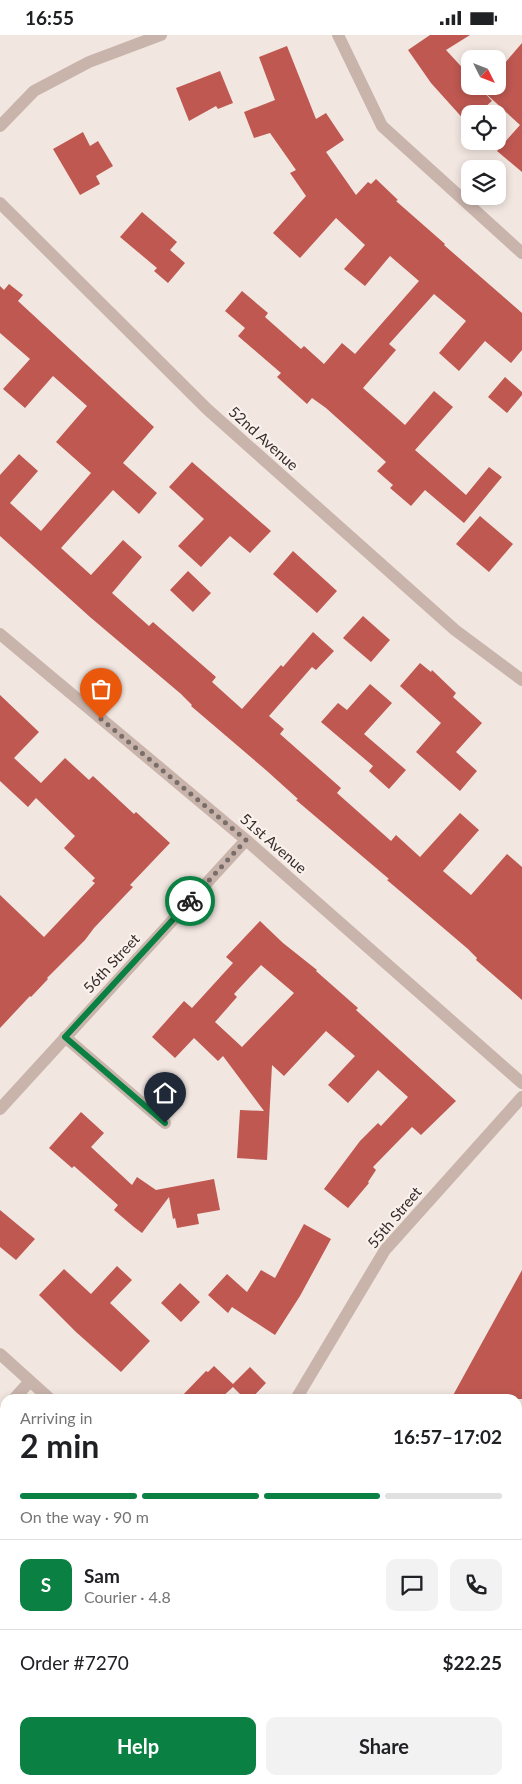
<!DOCTYPE html>
<html lang="en">
<head>
<meta charset="utf-8">
<style>
  :root { --surface:#fff; --page:#f2f2f2; --text:#202124; --muted:#757577; --line:#e0e0e0; --accent:#0b8043 }
  body { margin:0; font-family:Lato,sans-serif; background:var(--page); color:var(--text); height:100vh; display:flex; flex-direction:column; font-size:19px; white-space:nowrap }
  * { box-sizing:border-box; margin:0 }
  p { font-size:16px; color:var(--muted) }
  .icon { flex:none; width:28px; height:28px; fill:none; stroke:currentColor; stroke-width:2; stroke-linecap:round; stroke-linejoin:round }
  .map { position:relative; flex:1; overflow:hidden }
  .sheet { position:absolute; left:0px; top:1359px; width:522px; height:391px; display:flex; flex-direction:column; background:var(--surface); border-radius:15px 15px 0 0; box-shadow:0 2px 8px #0003 }
  .sheet>* { flex:none }
  .needle { width:32px; rotate:132deg }
  .buttons { position:absolute; left:461px; top:15px; display:grid; gap:10px }
  .buttons a { display:grid; place-items:center; width:45px; height:45px; border-radius:10px; background:var(--surface); box-shadow:0 2px 8px #0003; font-size:25px }
  .pin { position:absolute; display:grid; place-items:center; width:42px; height:42px; color:#fff; margin:-51px -21px; border-radius:50% 50% 50% 0; rotate:-45deg; box-shadow:0 0 5px #0007 }
  .pin .icon { rotate:45deg }
  .courier { position:absolute; display:grid; place-items:center; width:50px; height:50px; margin:-25px; border:4px solid #0b8043; border-radius:50%; background:#fff; color:#222; box-shadow:0 1px 6px #0007 }
  .headline em { font-style:normal; font-weight:700 }
  .headline div { display:flex; flex-direction:column-reverse }
  .headline { display:flex; align-items:center; justify-content:space-between; height:85px; padding:0 20px }
  h1 { font-size:32px; font-weight:700; line-height:38px }
  .bar { display:grid; grid-template-columns:repeat(4,1fr); gap:8px 5px; align-content:center; height:60px; padding:0 20px }
  .bar i { height:6px; border-radius:4px; background:var(--line) }
  .bar .on { background:var(--accent) }
  .bar p { grid-column:span 4 }
  .line { display:flex; align-items:center; gap:12px; padding:0 20px; border-top:1px solid var(--line) }
  .line div { flex:1 }
  .round { display:grid; place-items:center; flex:none; width:52px; height:52px; border-radius:10px; background:var(--page) }
  .primary-button { display:flex; gap:10px; margin-top:auto; padding:10px 20px }
  .primary-button a { flex:1; height:58px; border-radius:10px; background:var(--accent); color:#fff; font-size:20px; font-weight:700; line-height:58px; text-align:center }
  .primary-button a+a { background:var(--page); color:var(--text) }
  .status { display:flex; justify-content:space-between; align-items:center; height:35px; padding:0 25px; background:var(--surface); direction:ltr }
  .status svg { height:14px; fill:currentColor }
  .map>svg:first-child { display:block }
</style>
</head>
<body>
<div class="status"><b>16:55</b><svg viewBox="0 0 49 12"><path d="M0 12V9h3v3zM5 12V6h3v6zM10 12V3h3v9zM15 12V0h3v12zM26 1h20v11H26zM47 4h2v5h-2z"/></svg></div>
<div class="map">
<svg width="522" height="1749" viewBox="0 0 522 1749">
  <rect width="100%" height="100%" fill="#f2e6e0"/>
  <!-- building -->
  <path fill="#be5851" fill-rule="evenodd" d="M430,0H470L446,15L470,41V51H479L481,54L484,51H498V36L522,8V137L497,116L520,90L482,55L492,66L477,79H470V85L467,88L431,48L408,15Z
    M287,11L316,84L326,78L344,105L326,117L356,160L368,147L371,149L376,144L398,165L396,166L445,209L444,210L522,278V315L511,328L485,306L459,336L439,318L466,286L434,259L389,309L396,315L363,353L405,390L434,356L453,372L415,415L466,460L489,432L502,442L464,488L425,455L411,471L390,453L393,450L377,436L386,427L326,373L312,363L307,369L277,342L281,338L238,301L245,293L225,276L242,256L268,278L265,282L301,314L304,311L324,329L342,308L355,319L419,246L390,221L365,251L344,234L365,210L336,183L300,223L273,198L306,161L290,138L296,135L270,98L254,103L244,77L275,65L259,22Z
    M220,36L233,68L218,74L216,71L189,86L176,53Z
    M83,97L90,111L98,106L113,131L96,141L100,149L80,160L53,114Z
    M142,177L177,207L170,215L185,228L168,248L154,236L157,233L120,202Z
    M9,249L23,260L18,266L154,392L123,428L157,458L139,479L113,455L61,513L91,540L123,505L142,522L112,558L149,591L153,587L216,642L212,647L242,674L281,630L283,632L313,597L334,616L316,635L312,632L269,681L284,694L280,699L341,753L337,758L391,806L396,800L420,822L460,778L479,795L443,836L471,860L507,819L522,832V965L476,925L477,923L468,914L387,845L389,844L296,765L298,764L267,736L191,671L192,670L181,659L90,582L0,501V440L19,419L38,436L10,468L41,496L91,438L56,407L87,371L53,341L25,373L3,354L30,324L0,298V251L4,255Z
    M505,342L522,357V360L507,378L488,362Z
    M192,427L271,496L250,518L230,501L201,532L178,511L204,484L169,452Z
    M480,481L513,509L489,537L456,509Z
    M293,516L337,556L317,578L273,539Z
    M188,536L211,558L193,577L170,555Z
    M363,581L390,605L371,627L343,603Z
    M420,628L431,637L432,635L456,658L453,662L482,688L456,717L477,736L460,756L416,717L441,688L400,651Z
    M370,649L392,668L364,699L406,735L389,754L369,736L373,731L321,687L338,668L347,675Z
    M0,660L39,697L14,723L41,748L65,723L89,745L93,741L134,779L136,777L170,808L130,850L133,852L94,893L85,905L47,943L48,944L31,962L30,961L0,993V860L44,902L95,848L92,846L95,843L64,813L75,801L36,763L28,772L0,746Z
    M260,886L283,908L317,935L316,936L358,973L356,975L456,1066L421,1100L412,1092L373,1132L376,1135L368,1147L369,1148L348,1173L324,1154L360,1106L378,1088L381,1091L408,1062L378,1035L348,1068L328,1050L355,1021L326,996L284,1041L272,1030L267,1125L237,1123L240,1075L264,1076L223,1021L218,1026L194,1003L175,1023L152,1002L184,966L192,973L233,928L226,922ZM261,930L294,958L242,1012L215,987L237,962L234,959Z
    M81,1077L104,1098L91,1112L132,1150L137,1142L156,1155L214,1144L220,1175L197,1179L199,1189L177,1193L175,1183L173,1184L169,1162L142,1198L134,1192L114,1175L118,1170L74,1131L72,1133L49,1113Z
    M0,1175L35,1204L16,1225L0,1212Z
    M304,1189L331,1204L300,1261L275,1300L232,1272L228,1278L208,1260L227,1239L247,1257L261,1235L275,1243Z
    M117,1231L132,1245L110,1268L150,1306L121,1337L76,1297L39,1260L64,1234L91,1259Z
    M522,1235V1364H451Z
    M180,1248L200,1267L181,1287L161,1268Z
    M214,1331L233,1349L250,1332L266,1348L251,1364H245L233,1352L220,1364H179L206,1336L208,1337Z"/>
  <g fill="none" stroke-linecap="round" stroke-linejoin="round">
    <!-- minor -->
    <path stroke="#c9b4ac" stroke-width="12" d="M338,0L382,91L522,218
      M0,91L34,56L89,27L161,0
      M0,168L207,374L455,595L522,645
      M0,599L246,805L522,1048
      M65,1002L165,1088
      M0,1074L246,805
      M0,1319L50,1364
      M14,1364L30,1346
      M296,1364L385,1215L522,1062
      M0,1380L5,1374
      M518,1574L522,1576
      M478,1745L482,1749"/>
  </g>
  <g fill="none" stroke-linecap="round" stroke-linejoin="round">
    <!-- done -->
    <path stroke="#796d6a" stroke-width="5" stroke-dasharray="0 9" d="M101,684L246,805L190,866"/>
    <!-- route -->
    <path stroke="#0b8043" stroke-width="6" d="M165,1088L65,1002L190,866"/>
  </g>
  <g text-anchor="middle" dominant-baseline="central" stroke-width="4.5" stroke-linejoin="round" paint-order="stroke">
    <!-- street labels -->
    <g font-size="15" fill="#382c2b" stroke="#f9f1ec">
      <text transform="translate(264 403) rotate(42)">52nd Avenue</text>
      <text transform="translate(274 808) rotate(41)">51st Avenue</text>
      <text transform="translate(111 928) rotate(-47)">56th Street</text>
      <text transform="translate(394 1182) rotate(-50)">55th Street</text>
    </g>
  </g>
</svg>
<div class="buttons">
<a><svg class="needle" viewBox="-14 -14 28 28"><path d="M0-13l5 13h-10z" fill="#e53935"/><path d="M0 13l5-13h-10z" fill="#757577"/></svg></a>
<a><svg class="icon" aria-label="locate" viewBox="0 0 24 24"><circle cx="12" cy="12" r="6"/><path d="M12 2v4M12 18v4M2 12h4M18 12h4"/></svg></a>
<a><svg class="icon" aria-label="layers" viewBox="0 0 24 24"><path d="M12 4l9 5-9 5-9-5zM3 14l9 5 9-5"/></svg></a>
</div>
<div class="pin" style="left:101px;top:684px;background:#ea580c"><svg class="icon" aria-label="bag" viewBox="0 0 24 24"><path d="M5 8h14l-1 12H6zM9 8a3 3 0 0 1 6 0"/></svg></div>
<div class="pin" style="left:165px;top:1088px;background:#1f2937"><svg class="icon" aria-label="home" viewBox="0 0 24 24"><path d="M3 11l9-7 9 7M6 9v11h12V9"/></svg></div>
<div class="courier" style="left:190px;top:866px"><svg class="icon" aria-label="bike" viewBox="0 0 24 24"><circle cx="6" cy="16" r="4"/><circle cx="18" cy="16" r="4"/><path d="M6 16l4-8h5l3 8M10 8l3 8H6M13 5h3"/></svg></div>
<section class="sheet">
<div class="headline"><div><h1>2 min</h1><p>Arriving in</p></div><em>16:57–17:02</em></div>
<div class="bar"><i class="on"></i><i class="on"></i><i class="on"></i><i></i><p>On the way · 90 m</p></div>
<div class="line" style="height:90px"><b class="round" style="background:var(--accent);color:#fff">S</b><div><b>Sam</b><p>Courier · 4.8</p></div><a class="round"><svg class="icon" aria-label="chat" viewBox="0 0 24 24"><path d="M4 5h16v11H9l-5 4z"/></svg></a><a class="round"><svg class="icon" aria-label="phone" viewBox="0 0 24 24"><path d="M5 4h4l2 5-3 2q2 4 5 5l2-3 5 2v4C11 20 4 13 5 4z"/></svg></a></div>
<div class="line" style="height:65px"><div>Order #7270</div><b>$22.25</b></div>
<div class="primary-button"><a>Help</a><a>Share</a></div>
</section>
</div>
</body>
</html>
